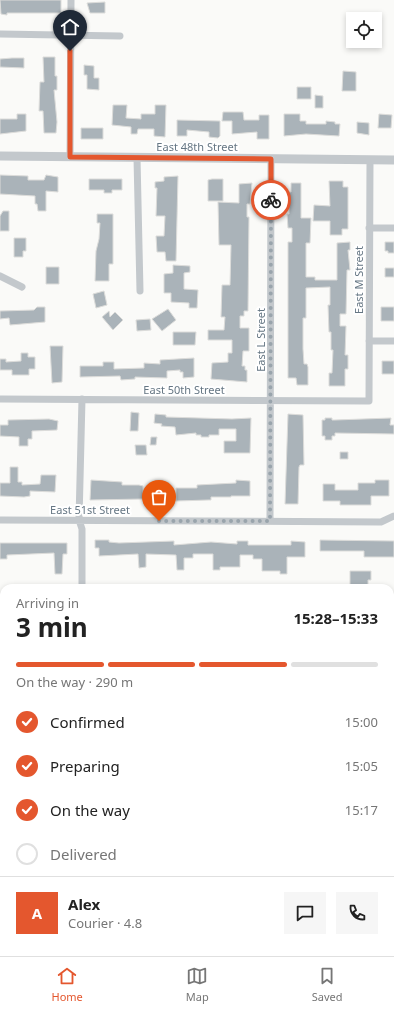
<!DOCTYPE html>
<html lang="en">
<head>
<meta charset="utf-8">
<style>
  :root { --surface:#fff; --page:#f6f6f6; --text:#222; --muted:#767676; --line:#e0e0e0; --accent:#e4572e }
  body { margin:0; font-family:"Noto Sans",sans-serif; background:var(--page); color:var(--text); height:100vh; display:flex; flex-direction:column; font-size:15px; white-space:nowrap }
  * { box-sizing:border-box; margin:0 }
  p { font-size:13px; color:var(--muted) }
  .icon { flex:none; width:22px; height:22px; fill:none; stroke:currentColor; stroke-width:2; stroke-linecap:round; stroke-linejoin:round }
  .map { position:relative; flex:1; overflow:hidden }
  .panel { position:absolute; left:0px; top:584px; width:394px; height:372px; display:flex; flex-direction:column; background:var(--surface); border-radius:12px 12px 0 0; box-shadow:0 2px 6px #0003 }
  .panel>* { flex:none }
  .controls { position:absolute; left:346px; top:12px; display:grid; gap:8px }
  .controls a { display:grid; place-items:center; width:36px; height:36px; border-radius:0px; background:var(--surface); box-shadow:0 2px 6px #0003; font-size:20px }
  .pin { position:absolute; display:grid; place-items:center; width:34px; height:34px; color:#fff; margin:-41px -17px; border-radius:50% 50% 50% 0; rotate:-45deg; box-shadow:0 0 4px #0007 }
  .pin .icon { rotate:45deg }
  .courier { position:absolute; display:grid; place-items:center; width:40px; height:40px; margin:-20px; border:3px solid #e4572e; border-radius:50%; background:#fff; color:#222; box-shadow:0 1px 5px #0007 }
  .overview em { font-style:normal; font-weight:700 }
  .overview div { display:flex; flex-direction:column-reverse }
  .overview { display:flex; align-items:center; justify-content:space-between; height:68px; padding:0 16px }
  h1 { font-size:26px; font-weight:700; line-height:30px }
  .bar { display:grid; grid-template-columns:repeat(4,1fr); gap:6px 4px; align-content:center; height:48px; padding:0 16px }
  .bar i { height:5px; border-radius:3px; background:var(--line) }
  .bar .current { background:var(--accent) }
  .bar p { grid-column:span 4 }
  .line { display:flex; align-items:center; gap:10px; padding:0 16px; border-top:1px solid var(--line) }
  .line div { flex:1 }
  .round { display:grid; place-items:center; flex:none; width:42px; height:42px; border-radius:0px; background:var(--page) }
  ol { padding:0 16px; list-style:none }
  li { display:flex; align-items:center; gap:12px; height:44px }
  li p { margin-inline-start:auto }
  li .icon { padding:4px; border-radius:50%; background:var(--accent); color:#fff; stroke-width:4 }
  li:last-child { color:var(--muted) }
  li i { width:22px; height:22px; border:2px solid var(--line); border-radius:50% }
  .menu { display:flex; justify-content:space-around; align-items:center; height:56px; border-top:1px solid var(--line); background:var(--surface); font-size:11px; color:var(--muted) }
  .menu a { display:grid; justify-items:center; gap:2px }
  .menu .current { color:var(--accent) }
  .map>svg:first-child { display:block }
</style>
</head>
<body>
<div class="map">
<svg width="394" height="956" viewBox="0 0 394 956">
  <rect width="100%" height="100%" fill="#fafaf8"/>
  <!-- building -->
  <path fill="#aab3b9" stroke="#dcdcda" d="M0,0H61V13H7V15L1,14Z
    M105,2V13H90L87,3Z
    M43,57H55V76H57V90H54L57,122L56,133H44L43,111H39L40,82H44Z
    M12,58H24V68L0,67V59Z
    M84,65L94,66V78H99V90L87,89V75H84Z
    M343,71L356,72V91H342Z
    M297,87H311V99H297Z
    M315,95L323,96V108H315Z
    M113,105H127L126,118L141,119V114H155V105H166L165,137L154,136V129H138L137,134H131V127L112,125Z
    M223,112H243L244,120H259V115H269V139H257V132L232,134V121H222Z
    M17,114H26V131L0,134V119H17Z
    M284,114H300V121H306V124H326V121L335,122V124H340L339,136L306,134L284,136Z
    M379,114L392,115L391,128H378Z
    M177,120L220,121V136L218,138L209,137V132L187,130V136H177Z
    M357,122L369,123V135L357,133Z
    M81,128H103V139H81Z
    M0,175L28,176V180H44L46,175L58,177V192L46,191V211H38L37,204H35V196L0,194Z
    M178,176L176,261H166L165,252H157L156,236H164L165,216H156L157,188H155V182L164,181V177Z
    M89,179H122V190H112V193H104V190H89Z
    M212,179H223V201H208V180Z
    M329,181H343V187H348V229H342V235H330V221H313L314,205L330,206Z
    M252,183L250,204H247V217H249L248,311H244V316H240V328H249V351H243L242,366H245V370H247V382L211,379L212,363L228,362V353H232V340H208V330H224L225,317H221L222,285H230L231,245H219L218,202L239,203V184Z
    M291,183H301V218H311L310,243H306V277H315V280H337V243L350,242V250H348L350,270H347L346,314H340V326H346L345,355H348V369H345V386H329V373H332L333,350H331V332H329L328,305H330V287L306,288V318H303V349L304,364H307L308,367V385H297L296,378H288V242H292V228H288L287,214H289V192H291Z
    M3,211H9V231H0V216Z
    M97,214H113V264H109V281H95L96,251L99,239L100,223H97Z
    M14,238H26V251H23V257H14Z
    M385,242H394V253H388V251H385Z
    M173,265L190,266V272L184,273V289L198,290L197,308H189V303L171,302V293H164V274L173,273Z
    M46,267H59V284H46Z
    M385,268H394V277H385Z
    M104,291L107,305L96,308L93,294Z
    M37,307H45V322L10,325L9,318L0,319V311L34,310Z
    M381,307H394V321H381Z
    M168,309L176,320L162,331L152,319Z
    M109,311L110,317L115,312L123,320L113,330L102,317Z
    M150,319L151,330L137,331L136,320Z
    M173,332H196L195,345H173Z
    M50,346H63L62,382L52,383Z
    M21,353H28V357H35V369H29V375H12V370H0V359H6V362L21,361Z
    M194,358V377L183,378V372H180V370L167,371V378L135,377V379L121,380L120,376L80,377V366H103V362H114V369L144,368V363L160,364V360Z
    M382,361H394V374H382Z
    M131,412L139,413L138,431H130Z
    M155,414L166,415V417L232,419L251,418L250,453H224V441H236V429H219V435H209V437H201V435H196V433L176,435L175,427L161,426L162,424L154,423Z
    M288,414L303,415L304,465H300L299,467L298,504H285Z
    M325,418H332V420H335L391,418L390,425H394V434L335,433V436H332V440H325V436H322V420H325Z
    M49,419L58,421L57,430L32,431V439H28V446H19V437L0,436V425H8V420Z
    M151,437H157L156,445H150Z
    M135,445H146L147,455H136Z
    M340,452H348V459H340Z
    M10,467H18V482H22V485L40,484L41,475H56L55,492L30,491V496L24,497L0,496V483H10Z
    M91,480L122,482V485H139L143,486V499L90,500Z
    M236,480L250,481V496H231V497H211V500H208L176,501V488H197V485L236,483Z
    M375,480H389V496H371V505H340V501H323V484H335V490H358V483H375Z
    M95,540H109V542L119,543L174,541V545L211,542L237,544V541H248V545H291V541L305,542V557H287V574H280V571H262V559H253V555H240V567H220V570H213V554H193V558H184V570H177L176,555L146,554V567L139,568L138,554L99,556V548H95Z
    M320,540L394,541V557H364V551H320Z
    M0,543H67V554H63L62,574H55L54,553L7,555V559H0Z
    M350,571H371V580H368V587H350Z"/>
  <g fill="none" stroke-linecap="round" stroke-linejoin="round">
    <!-- minor -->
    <path stroke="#c3c8cc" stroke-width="7" d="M0,34L120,36
      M70,157L71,0
      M137,158L140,291
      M369,228H394
      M0,276L22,287
      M369,341H394
      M0,399L369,401L370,160
      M82,399L79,520L82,529V588
      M0,520L381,522L394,516
      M270,521L271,159
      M0,643H4
      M390,645H394
      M0,765H4
      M390,766H394
      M0,887H4
      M390,889H394
      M98,952V956
      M269,952V956"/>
    <!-- tertiary -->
    <path stroke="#c3c8cc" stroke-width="9" d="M0,156L394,160"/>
  </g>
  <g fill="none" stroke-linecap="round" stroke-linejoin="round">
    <!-- done -->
    <path stroke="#99a4ac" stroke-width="4" stroke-dasharray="0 7.2" d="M159,521H270L271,200"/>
    <!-- route -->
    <path stroke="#e4572e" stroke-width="5" d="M70,51V157L271,159V200"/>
  </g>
  <g text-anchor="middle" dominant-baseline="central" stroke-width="4" stroke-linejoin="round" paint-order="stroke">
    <!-- street labels -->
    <g font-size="11" fill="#657683" stroke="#fff">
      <text x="197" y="146">East 48th Street</text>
      <text transform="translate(358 280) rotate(-90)">East M Street</text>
      <text transform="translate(260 340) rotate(-90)">East L Street</text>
      <text x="184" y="389">East 50th Street</text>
      <text x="90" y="509">East 51st Street</text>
    </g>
  </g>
</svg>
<div class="controls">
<a><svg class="icon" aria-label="locate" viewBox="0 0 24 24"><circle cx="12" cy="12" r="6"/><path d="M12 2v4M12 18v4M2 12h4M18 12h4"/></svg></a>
</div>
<div class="pin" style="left:159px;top:521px;background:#ea580c"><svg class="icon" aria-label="bag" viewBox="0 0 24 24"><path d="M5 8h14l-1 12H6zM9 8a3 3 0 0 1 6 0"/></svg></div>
<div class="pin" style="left:70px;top:51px;background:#1f2937"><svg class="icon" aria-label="home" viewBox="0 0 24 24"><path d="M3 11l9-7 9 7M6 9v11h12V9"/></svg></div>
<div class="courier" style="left:271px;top:200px"><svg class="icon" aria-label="bike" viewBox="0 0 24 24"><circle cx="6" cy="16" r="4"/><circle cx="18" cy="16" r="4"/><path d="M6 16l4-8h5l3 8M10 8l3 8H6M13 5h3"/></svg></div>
<section class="panel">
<div class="overview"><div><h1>3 min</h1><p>Arriving in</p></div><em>15:28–15:33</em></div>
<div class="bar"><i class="current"></i><i class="current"></i><i class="current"></i><i></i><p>On the way · 290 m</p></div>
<ol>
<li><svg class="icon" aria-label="check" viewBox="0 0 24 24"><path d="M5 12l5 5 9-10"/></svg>Confirmed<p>15:00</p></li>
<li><svg class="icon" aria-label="check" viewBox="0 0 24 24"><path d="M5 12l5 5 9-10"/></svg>Preparing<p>15:05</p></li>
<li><svg class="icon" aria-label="check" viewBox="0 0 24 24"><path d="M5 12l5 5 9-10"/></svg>On the way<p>15:17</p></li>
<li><i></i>Delivered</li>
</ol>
<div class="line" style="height:72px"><b class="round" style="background:var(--accent);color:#fff">A</b><div><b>Alex</b><p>Courier · 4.8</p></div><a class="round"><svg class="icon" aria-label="chat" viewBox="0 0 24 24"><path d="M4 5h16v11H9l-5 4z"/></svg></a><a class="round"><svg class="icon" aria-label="phone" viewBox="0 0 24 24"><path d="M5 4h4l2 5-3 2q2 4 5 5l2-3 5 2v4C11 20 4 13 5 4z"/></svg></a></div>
</section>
</div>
<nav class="menu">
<a class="current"><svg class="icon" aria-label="home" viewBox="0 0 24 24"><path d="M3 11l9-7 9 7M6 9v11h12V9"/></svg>Home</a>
<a><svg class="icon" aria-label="map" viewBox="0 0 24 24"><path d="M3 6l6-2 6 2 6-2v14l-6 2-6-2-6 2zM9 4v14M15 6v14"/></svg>Map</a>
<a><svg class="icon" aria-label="saved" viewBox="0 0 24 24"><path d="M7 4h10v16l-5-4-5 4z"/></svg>Saved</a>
</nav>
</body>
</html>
